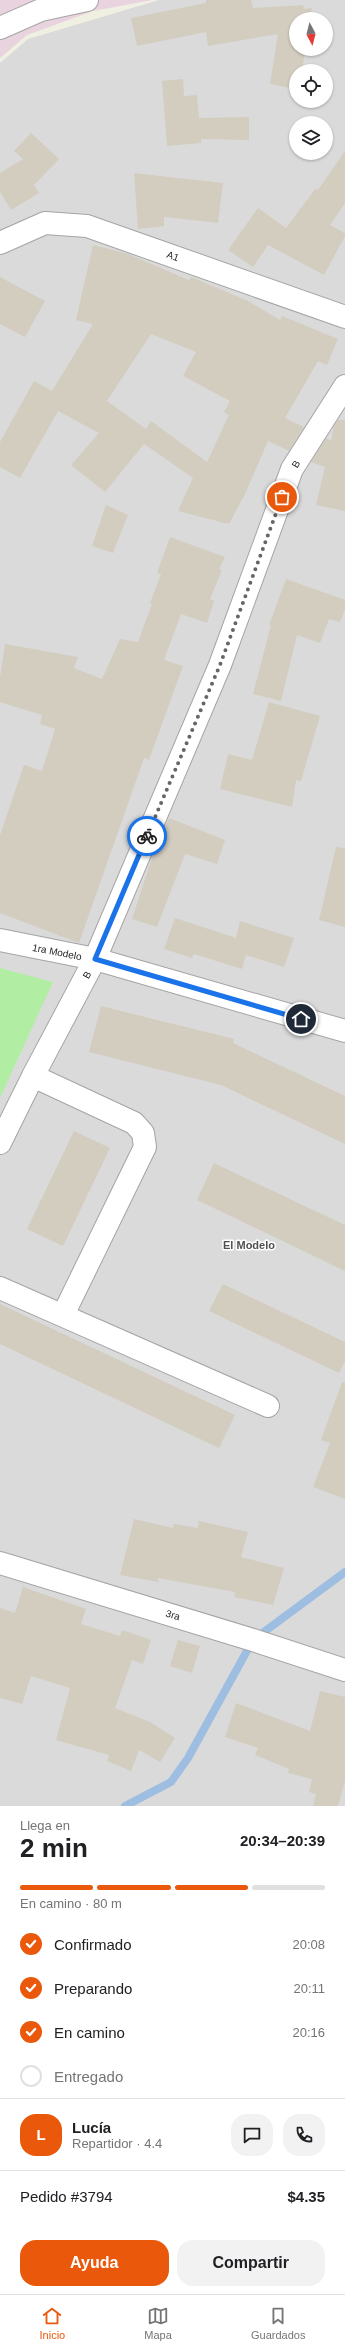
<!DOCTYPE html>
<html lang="es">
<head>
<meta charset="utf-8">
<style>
  :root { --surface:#fff; --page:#f2f2f2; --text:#202124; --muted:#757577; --line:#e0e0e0; --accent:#ea580c }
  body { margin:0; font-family:Arial,sans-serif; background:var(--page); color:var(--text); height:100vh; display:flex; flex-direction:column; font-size:15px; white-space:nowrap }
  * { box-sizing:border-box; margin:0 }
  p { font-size:13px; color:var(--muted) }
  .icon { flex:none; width:22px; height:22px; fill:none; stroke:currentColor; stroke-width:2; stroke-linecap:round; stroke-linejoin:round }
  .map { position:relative; height:1806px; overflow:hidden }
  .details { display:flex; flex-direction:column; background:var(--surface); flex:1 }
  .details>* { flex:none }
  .needle { width:26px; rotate:173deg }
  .tools { position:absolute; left:289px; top:12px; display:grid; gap:8px }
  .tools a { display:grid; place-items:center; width:44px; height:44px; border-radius:50%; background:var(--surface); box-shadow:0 1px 3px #0004; font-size:20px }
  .pin { position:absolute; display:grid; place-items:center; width:34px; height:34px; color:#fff; margin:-17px; border:2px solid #fff; border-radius:50%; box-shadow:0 1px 4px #0007 }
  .courier { position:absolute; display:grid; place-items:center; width:40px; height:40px; margin:-20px; border:3px solid #1a73e8; border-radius:50%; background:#fff; color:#222; box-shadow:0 1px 5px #0007 }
  .headline em { font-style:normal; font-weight:800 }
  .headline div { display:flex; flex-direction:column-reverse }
  .headline { display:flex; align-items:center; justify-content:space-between; height:68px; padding:0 20px }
  h1 { font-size:26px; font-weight:800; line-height:30px }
  .bar { display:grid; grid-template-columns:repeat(4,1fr); gap:6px 4px; align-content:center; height:48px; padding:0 20px }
  .bar i { height:5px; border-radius:3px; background:var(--line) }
  .bar .current { background:var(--accent) }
  .bar p { grid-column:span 4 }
  .line { display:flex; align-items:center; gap:10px; padding:0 20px; border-top:1px solid var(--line) }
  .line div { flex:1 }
  .round { display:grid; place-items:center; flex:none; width:42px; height:42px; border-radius:16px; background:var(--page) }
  ol { padding:0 20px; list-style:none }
  li { display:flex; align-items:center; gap:12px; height:44px }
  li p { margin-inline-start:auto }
  li .icon { padding:4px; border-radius:50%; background:var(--accent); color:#fff; stroke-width:4 }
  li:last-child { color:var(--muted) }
  li i { width:22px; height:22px; border:2px solid var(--line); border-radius:50% }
  .primary-button { display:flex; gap:8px; margin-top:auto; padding:8px 20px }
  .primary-button a { flex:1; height:46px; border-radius:16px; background:var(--accent); color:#fff; font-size:16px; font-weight:800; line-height:46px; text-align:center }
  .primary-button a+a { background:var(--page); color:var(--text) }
  .menu { display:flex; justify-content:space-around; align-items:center; height:56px; border-top:1px solid var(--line); background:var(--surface); font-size:11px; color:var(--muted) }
  .menu a { display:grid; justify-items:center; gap:2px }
  .menu .current { color:var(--accent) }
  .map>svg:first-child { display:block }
</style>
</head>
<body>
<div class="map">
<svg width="345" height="1806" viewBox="0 0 345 1806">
  <rect width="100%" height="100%" fill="#efefe2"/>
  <!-- residential -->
  <path fill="#dbdada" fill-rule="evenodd" d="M159,0H345V1806H0V63L28,39ZM296,19H326V49H296ZM296,71H326V101H296ZM296,123H326V153H296Z"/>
  <!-- industrial -->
  <path fill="#e9d3de" d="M0,0H152L93,11L27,35L0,58Z"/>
  <!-- grass -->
  <path fill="#b1eea3" d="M0,968L53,982L0,1098Z"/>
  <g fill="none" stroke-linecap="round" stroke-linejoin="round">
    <!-- stream -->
    <path stroke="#9ebee1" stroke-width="8" d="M125,1806L171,1782L188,1758L253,1640L345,1572"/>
  </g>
  <!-- building -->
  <path fill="#d2cdbf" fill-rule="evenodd" d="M206,0H251L253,8L303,5L304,9L312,8L310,19H296V49H305L302,71H296V89L270,84L278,34L208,46L206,32L137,46L131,18L206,3Z
    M183,79L184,96L197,95L199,118L249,117V140L201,139V143L167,146L162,81Z
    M31,133L59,159L34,185L39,193L11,210L0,192V173L23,159L14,151Z
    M345,151V203L330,225L345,233V236L324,275L268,245L253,267L228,250L258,208L286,228L316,188L318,190Z
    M134,173L223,183L218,223L164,217V226L138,229Z
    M93,245L128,254L189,280L191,277L248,301L280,320L282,316L338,339L327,365L318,361L285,418L304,427L289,451L268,441L245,494L229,524L178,511L193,478L144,444L105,492L71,465L99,433L58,411L20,478L0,467V442L34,381L52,391L93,324L76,320ZM151,334L196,352L183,376L230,401L224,412L229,415L207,462L151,421L146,429L107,401Z
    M0,277L45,301L25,337L0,324Z
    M338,420H345V511L316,505L325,467L311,462L326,438L331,441L334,426Z
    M106,505L128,515L113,553L92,546Z
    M170,537L225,557L219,569L222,570L210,599L214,601L207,623L181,614L164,660L183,666L149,760L144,758L79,943L0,913V835L24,765L42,771L55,729L40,724L42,715L0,702V677L5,644L78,657L74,668L102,679L120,639L138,642L152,604L150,603L161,574L157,573Z
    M286,579L345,600V609L340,622L329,619L320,643L297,635L281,701L253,694L271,625H269Z
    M269,702L320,716L301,781L296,780L292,807L220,789L228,754L252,760Z
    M169,818L225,840L217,864L185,854L157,927L132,919L152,858Z
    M336,847L345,848V927L319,920Z
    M175,918L236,938L240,921L294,938L284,967L246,955L242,969L194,954L192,958L164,949Z
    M101,1006L234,1039L233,1043L345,1096V1144L221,1085L89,1052Z
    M74,1131L110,1148L63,1246L27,1229Z
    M214,1163L345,1225V1271L197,1200Z
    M223,1284L345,1342V1361L339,1373L209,1311Z
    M0,1304L235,1415L219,1448L0,1344Z
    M342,1382L345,1383V1499L313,1487L330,1443L321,1440Z
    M134,1519L173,1528L174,1524L198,1528L199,1521L248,1532L241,1557L284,1568L273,1605L234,1597L235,1592L158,1578V1582L120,1575Z
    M23,1587L86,1609L81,1624L120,1636L122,1630L151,1640L143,1664L132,1660L115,1708L150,1722L175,1738L160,1762L139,1750L131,1771L107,1761L109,1755L56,1740L70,1688L31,1676L22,1704L0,1698V1608L15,1613Z
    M178,1640L200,1646L192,1673L170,1666Z
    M320,1691L345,1697V1781L338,1806H313L316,1794L309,1792L312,1779L288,1773L289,1769L255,1755L258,1748L225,1737L236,1703L310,1731Z"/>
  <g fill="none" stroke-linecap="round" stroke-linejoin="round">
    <defs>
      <path id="minor" d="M0,28L41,10L87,0
        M0,243L45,223L87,226L345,317
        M0,940L95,959L345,1031
        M33,1076L134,1123L143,1133L145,1147L63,1315
        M0,1143L33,1076L95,959L220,665L292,469L345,386
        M0,1288L268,1406
        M0,1563L253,1640L345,1670"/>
    </defs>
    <!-- minor casing -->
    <use href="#minor" stroke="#a4a4a4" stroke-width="24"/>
    <!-- minor -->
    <use href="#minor" stroke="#fff" stroke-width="22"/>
  </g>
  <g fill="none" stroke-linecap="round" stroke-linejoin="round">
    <!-- done -->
    <path stroke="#666662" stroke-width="4" stroke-dasharray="0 7.2" d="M147,836L220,665L282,497"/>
    <!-- route -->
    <path stroke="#1a73e8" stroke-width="5" d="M147,836L95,959L301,1019"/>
  </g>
  <g text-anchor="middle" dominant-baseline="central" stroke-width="3" stroke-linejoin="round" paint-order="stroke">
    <!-- street labels -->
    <g font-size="10" fill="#1d1d1d" stroke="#fff">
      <text transform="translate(173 256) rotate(20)">A1</text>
      <text transform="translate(296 464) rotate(-60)">B</text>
      <text transform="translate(57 952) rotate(11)">1ra Modelo</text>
      <text transform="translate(87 975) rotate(-62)">B</text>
      <text transform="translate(173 1615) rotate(17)">3ra</text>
    </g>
    <!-- neighbourhood labels -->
    <g font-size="11" font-weight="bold" fill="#505050" stroke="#fff">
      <text x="249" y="1245">El Modelo</text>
    </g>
  </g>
</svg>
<div class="tools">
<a><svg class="needle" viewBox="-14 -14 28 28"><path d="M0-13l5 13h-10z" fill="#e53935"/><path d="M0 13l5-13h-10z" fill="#757577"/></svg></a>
<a><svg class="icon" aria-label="locate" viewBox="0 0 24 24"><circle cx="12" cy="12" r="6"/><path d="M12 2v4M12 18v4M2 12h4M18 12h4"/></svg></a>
<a><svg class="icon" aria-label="layers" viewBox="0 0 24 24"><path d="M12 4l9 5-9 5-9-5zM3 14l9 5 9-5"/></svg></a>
</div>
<div class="pin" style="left:282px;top:497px;background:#ea580c"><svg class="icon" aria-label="bag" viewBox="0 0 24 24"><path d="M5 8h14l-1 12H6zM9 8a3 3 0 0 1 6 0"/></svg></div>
<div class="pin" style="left:301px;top:1019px;background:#1f2937"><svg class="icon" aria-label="home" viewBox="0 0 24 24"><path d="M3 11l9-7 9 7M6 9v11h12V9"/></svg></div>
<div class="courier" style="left:147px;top:836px"><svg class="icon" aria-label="bike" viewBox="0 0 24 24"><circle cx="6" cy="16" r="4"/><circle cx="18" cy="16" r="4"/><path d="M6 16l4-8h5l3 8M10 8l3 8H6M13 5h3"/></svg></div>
</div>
<section class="details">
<div class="headline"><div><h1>2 min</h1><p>Llega en</p></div><em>20:34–20:39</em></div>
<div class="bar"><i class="current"></i><i class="current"></i><i class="current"></i><i></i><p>En camino · 80 m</p></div>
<ol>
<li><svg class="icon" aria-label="check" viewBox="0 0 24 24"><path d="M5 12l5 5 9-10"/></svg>Confirmado<p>20:08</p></li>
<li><svg class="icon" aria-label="check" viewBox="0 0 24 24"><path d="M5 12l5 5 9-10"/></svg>Preparando<p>20:11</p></li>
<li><svg class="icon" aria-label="check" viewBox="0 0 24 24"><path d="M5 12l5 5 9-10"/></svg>En camino<p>20:16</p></li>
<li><i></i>Entregado</li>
</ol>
<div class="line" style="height:72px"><b class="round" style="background:var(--accent);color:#fff">L</b><div><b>Lucía</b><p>Repartidor · 4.4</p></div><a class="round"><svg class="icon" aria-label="chat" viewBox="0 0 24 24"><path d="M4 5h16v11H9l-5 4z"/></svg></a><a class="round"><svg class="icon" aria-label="phone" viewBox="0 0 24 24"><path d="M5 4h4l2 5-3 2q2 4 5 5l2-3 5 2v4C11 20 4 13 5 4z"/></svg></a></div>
<div class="line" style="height:52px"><div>Pedido #3794</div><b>$4.35</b></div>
<div class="primary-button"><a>Ayuda</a><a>Compartir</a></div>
</section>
<nav class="menu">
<a class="current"><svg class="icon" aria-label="home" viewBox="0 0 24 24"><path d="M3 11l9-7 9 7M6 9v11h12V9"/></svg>Inicio</a>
<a><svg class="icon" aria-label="map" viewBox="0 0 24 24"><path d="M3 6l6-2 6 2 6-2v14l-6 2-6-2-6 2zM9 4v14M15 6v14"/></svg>Mapa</a>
<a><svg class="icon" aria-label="saved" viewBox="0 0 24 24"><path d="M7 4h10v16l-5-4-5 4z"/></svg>Guardados</a>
</nav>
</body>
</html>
